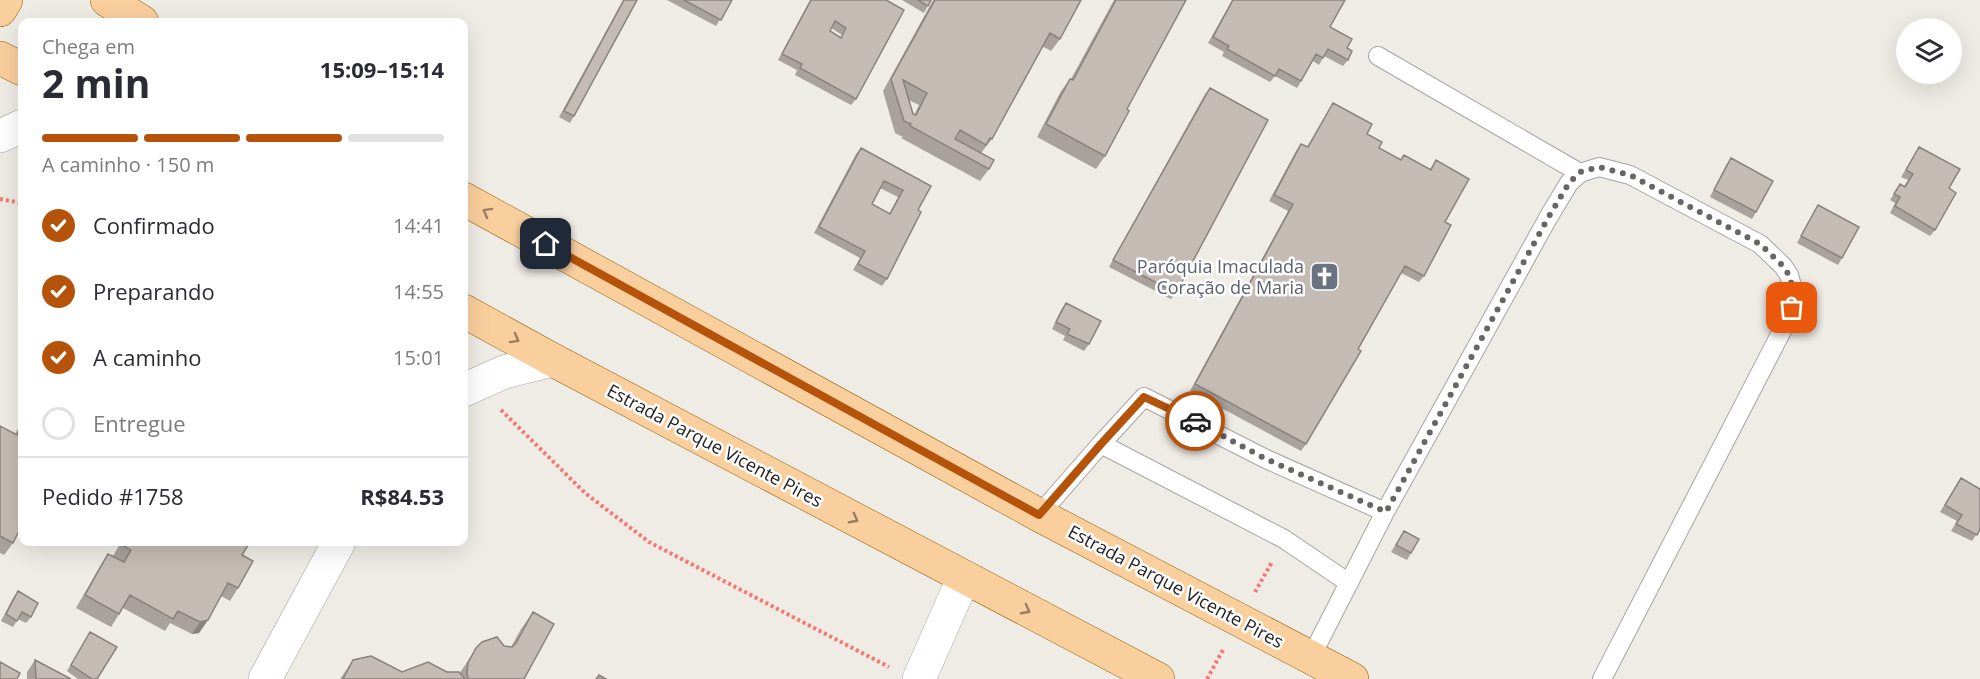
<!DOCTYPE html>
<html lang="pt">
<head>
<meta charset="utf-8">
<style>
  :root { --surface:#fff; --page:#f2f2f3; --text:#2b2b33; --muted:#7c7c81; --line:#e1e1e2; --accent:#b45309 }
  body { margin:0; font-family:"Open Sans",sans-serif; background:var(--page); color:var(--text); height:100vh; display:flex; flex-direction:column; font-size:22px; white-space:nowrap }
  * { box-sizing:border-box; margin:0 }
  p { font-size:20px; color:var(--muted) }
  .icon { flex:none; width:33px; height:33px; fill:none; stroke:currentColor; stroke-width:2; stroke-linecap:round; stroke-linejoin:round }
  .map { position:relative; flex:1; overflow:hidden }
  .drawer { position:absolute; left:18px; top:18px; width:450px; height:528px; display:flex; flex-direction:column; background:var(--surface); border-radius:12px; box-shadow:0 6px 24px #0002 }
  .drawer>* { flex:none }
  .fabs { position:absolute; left:1896px; top:18px; display:grid; gap:12px }
  .fabs a { display:grid; place-items:center; width:66px; height:66px; border-radius:50%; background:var(--surface); box-shadow:0 6px 24px #0002; font-size:30px }
  .pin { position:absolute; display:grid; place-items:center; width:51px; height:51px; color:#fff; margin:-26px; border-radius:12px; box-shadow:0 3px 9px #0006 }
  .courier { position:absolute; display:grid; place-items:center; width:60px; height:60px; margin:-30px; border:4px solid #b45309; border-radius:50%; background:#fff; color:#222; box-shadow:0 2px 8px #0007 }
  .head em { font-style:normal; font-weight:700 }
  .head div { display:flex; flex-direction:column-reverse }
  .head { display:flex; align-items:center; justify-content:space-between; height:102px; padding:0 24px }
  h1 { font-size:39px; font-weight:700; line-height:45px }
  .bar { display:grid; grid-template-columns:repeat(4,1fr); gap:9px 6px; align-content:center; height:72px; padding:0 24px }
  .bar i { height:8px; border-radius:4px; background:var(--line) }
  .bar .on { background:var(--accent) }
  .bar p { grid-column:span 4 }
  .line { display:flex; align-items:center; gap:15px; padding:0 24px; border-top:2px solid var(--line) }
  .line div { flex:1 }
  ol { padding:0 24px; list-style:none }
  li { display:flex; align-items:center; gap:18px; height:66px }
  li p { margin-inline-start:auto }
  li .icon { padding:6px; border-radius:50%; background:var(--accent); color:#fff; stroke-width:4 }
  li:last-child { color:var(--muted) }
  li i { width:33px; height:33px; border:3px solid var(--line); border-radius:50% }
  .map>svg:first-child { display:block }
</style>
</head>
<body>
<div class="map">
<svg width="1980" height="679" viewBox="0 0 1980 679">
  <rect width="100%" height="100%" fill="#efebe5"/>
  <g fill="none" stroke-linecap="round" stroke-linejoin="round">
    <defs>
      <path id="service" d="M1378,56L1580,173
        M1101,444L1284,539L1349,583
        M1039,515L1101,444L1144,397L1266,459L1385,512
        M1311,657L1385,512L1548,218L1569,183L1580,173L1599,167L1630,175L1760,244L1783,266L1789,275L1794,293L1792,308L1786,323L1602,679"/>
      <path id="minor" d="M0,136L22,126
        M464,390L504,372L553,360
        M265,679L339,542
        M919,679L964,577"/>
      <path id="primary" d="M107,0L142,22
        M0,10L6,0
        M0,58L22,69
        M464,199L1039,515L1352,679
        M464,311L553,360L1158,679"/>
    </defs>
    <!-- service casing -->
    <use href="#service" stroke="#a5a5a5" stroke-width="20"/>
    <!-- minor casing -->
    <use href="#minor" stroke="#a5a5a5" stroke-width="34"/>
    <!-- primary casing -->
    <use href="#primary" stroke="#976002" stroke-width="34"/>
    <!-- path -->
    <path stroke="#f8766d" stroke-width="4" stroke-dasharray="3 3" stroke-linecap="butt" d="M0,199L22,203
      M501,410L585,493L649,542L889,667
      M1255,592L1272,562
      M1207,679L1224,648"/>
    <!-- service -->
    <use href="#service" stroke="#fff" stroke-width="18"/>
    <!-- minor -->
    <use href="#minor" stroke="#fff" stroke-width="33"/>
    <!-- primary -->
    <use href="#primary" stroke="#facf9e" stroke-width="33"/>
  </g>
  <!-- wall -->
  <path fill="#a9a19b" fill-rule="evenodd" d="M623,0H637L574,116L570,123L559,117Z
    M667,0H732L716,26Z
    M810,0H886L856,99L851,105L795,75L797,70L778,60ZM831,28L842,35L841,37L830,31Z
    M902,0H931L924,13Z
    M933,0H1081L1060,39L1051,51L1042,46L992,139L981,153L989,169L980,181L901,138L903,137L895,133L883,91ZM909,100L919,105L914,115L913,114Z
    M1114,0H1186L1127,109L1105,156L1096,169L1037,137L1061,91L1070,79H1071Z
    M1232,0H1345L1330,27L1347,48L1348,60L1343,66L1324,56L1319,65L1313,61L1297,88L1275,76L1270,82L1222,56L1224,52L1208,43Z
    M1210,88L1176,293L1171,299L1109,267L1205,94Z
    M1333,103L1367,134L1379,148L1400,160L1404,155L1430,169L1436,160L1445,222L1424,276L1419,282L1401,273L1306,444L1301,451L1190,391L1288,211L1269,201L1296,151L1301,144L1307,147Z
    M1919,147L1949,188L1935,230L1930,236L1890,213L1895,203L1890,200L1900,184L1904,186L1908,180L1901,177Z
    M861,148L931,186L918,210L887,279L882,286L853,270L860,258L814,233L856,154ZM880,188L898,197L889,214L872,204Z
    M1731,158L1756,212L1752,219L1710,197L1726,165Z
    M1818,205L1842,258L1838,265L1797,243Z
    M1066,303L1089,344L1084,351L1063,340L1065,336L1052,329L1061,310Z
    M22,421V525L13,543L4,555L0,553V426L15,434Z
    M1961,478L1980,529L1972,541L1951,531L1957,521L1940,512Z
    M1404,531L1411,553L1407,560L1391,552Z
    M121,542H250L242,555L238,588L230,601L221,596L208,620L199,633L192,634L170,623L165,631L123,608L111,627L76,608L100,566L108,554L113,556Z
    M18,591L31,617L26,623L18,619L13,627L1,621L13,598Z
    M533,612L524,679H340L353,660L402,672L460,673L476,648L511,647L521,629Z
    M90,632L97,679H78L67,671Z
    M35,660L71,679H27V672Z"/>
  <!-- shaded-wall -->
  <path fill="#89837e" d="M208,620L199,633L192,634L200,622Z"/>
  <!-- building -->
  <path fill="#c4bbb4" stroke="#89837e" stroke-width="1.5" fill-rule="evenodd" d="M624,0H637L574,116L564,111Z
    M684,0H732L721,20Z
    M811,0H886L904,10L856,99L800,68L802,64L782,54ZM835,21L846,28L841,38L830,31Z
    M918,0H931L928,6Z
    M935,0H1081L1060,39L1050,33L992,139L990,138L986,145L960,130L955,139L994,160L989,169L910,126L911,124L904,121L891,79ZM903,80L927,93L916,115L913,114Z
    M1116,0H1186L1127,109L1129,111L1105,156L1046,124L1070,79L1073,80Z
    M1233,0H1345L1330,27L1352,39L1347,48L1352,51L1348,60L1328,49L1323,58L1316,54L1301,81L1279,69L1275,76L1227,49L1229,46L1213,37Z
    M1210,88L1268,120L1176,293L1113,260Z
    M1333,103L1372,124L1367,134L1382,142L1379,148L1401,160L1404,155L1431,170L1436,160L1469,179L1445,222L1451,225L1424,276L1405,266L1358,349L1361,351L1306,444L1195,384L1293,204L1274,195L1301,144L1308,147Z
    M1919,147L1960,169L1949,188L1956,193L1935,230L1895,206L1900,197L1894,194L1900,184L1905,187L1913,174L1906,170Z
    M861,148L931,186L918,210L921,212L887,279L858,264L865,251L819,227ZM884,181L903,190L890,214L872,204Z
    M1731,158L1773,181L1756,212L1714,190Z
    M1818,205L1859,227L1842,258L1801,236Z
    M1066,303L1101,321L1089,344L1067,334L1070,329L1056,322Z
    M22,425V525L13,543L0,536V426L17,435Z
    M1961,478L1980,489V529L1977,535L1956,524L1962,515L1945,505Z
    M1404,531L1419,539L1411,553L1396,545Z
    M123,542H250L242,555L253,561L238,588L228,583L208,620L200,622L178,611L173,619L130,595L119,614L85,595L108,554L124,562L131,550L121,545Z
    M18,591L38,603L31,617L22,612L17,621L6,614Z
    M533,612L554,624L524,679H468L467,673L468,663L476,648L482,642L497,637L504,646L512,647L516,643Z
    M90,632L117,647L97,679H92L71,665Z
    M371,656L402,672L428,662L447,672H459L465,679H343L353,660Z
    M35,660L71,679H36Z
    M0,662L20,673L17,679H0Z
    M599,675L606,679H596Z"/>
  <!-- one-way arrows -->
  <defs><path id="oneway-chevron" d="M-2-3.5L2.5 0L-2 3.5" fill="none" stroke-width="1.6" stroke-linecap="round" stroke-linejoin="round" transform="scale(1.5)"/></defs>
  <g stroke="#977f64">
    <use href="#oneway-chevron" transform="translate(487 212) rotate(-151)"/>
    <use href="#oneway-chevron" transform="translate(515 339) rotate(29)"/>
    <use href="#oneway-chevron" transform="translate(854 519) rotate(28)"/>
    <use href="#oneway-chevron" transform="translate(1026 610) rotate(28)"/>
  </g>
  <g fill="none" stroke-linecap="round" stroke-linejoin="round">
    <!-- done -->
    <path stroke="#676664" stroke-width="6" stroke-dasharray="0 10.8" d="M1195,421L1266,459L1386,512L1548,218L1569,183L1580,172L1599,167L1630,175L1760,244L1783,266L1789,275L1794,293L1792,308"/>
    <!-- route -->
    <path stroke="#b45309" stroke-width="8" d="M546,244L1039,515L1101,444L1144,397L1195,421"/>
  </g>
  <!-- icons -->
  <defs>
    <symbol id="church-square" viewBox="-11 -11 22 22"><rect x="-9" y="-9" width="18" height="18" rx="4" fill="#6b7280" stroke="#fff"/><path d="M-1.2-6h2.4v3.5h3.3v2.4h-3.3V6h-2.4V-.1h-3.3v-2.4h3.3Z" fill="#fff"/></symbol>
  </defs>
  <g fill-rule="evenodd">
    <use href="#church-square" x="1308" y="260" width="33" height="33"/>
  </g>
  <g text-anchor="middle" dominant-baseline="central" stroke-width="5" stroke-linejoin="round" paint-order="stroke">
    <!-- worship labels -->
    <g font-size="18" fill="#5b616d" stroke="#fff" text-anchor="end">
      <text x="1304" y="266">Paróquia Imaculada<tspan x="1304" dy="21">Coração de Maria</tspan></text>
    </g>
    <!-- street labels -->
    <g font-size="18" fill="#1e1e1e" stroke="#fff">
      <text transform="translate(715 445) rotate(28)">Estrada Parque Vicente Pires</text>
      <text transform="translate(1176 586) rotate(28)">Estrada Parque Vicente Pires</text>
    </g>
  </g>
</svg>
<div class="fabs">
<a><svg class="icon" aria-label="layers" viewBox="0 0 24 24"><path d="M12 4l9 5-9 5-9-5zM3 14l9 5 9-5"/></svg></a>
</div>
<div class="pin" style="left:1792px;top:308px;background:#ea580c"><svg class="icon" aria-label="bag" viewBox="0 0 24 24"><path d="M5 8h14l-1 12H6zM9 8a3 3 0 0 1 6 0"/></svg></div>
<div class="pin" style="left:546px;top:244px;background:#1f2937"><svg class="icon" aria-label="home" viewBox="0 0 24 24"><path d="M3 11l9-7 9 7M6 9v11h12V9"/></svg></div>
<div class="courier" style="left:1195px;top:421px"><svg class="icon" aria-label="car" viewBox="0 0 24 24"><path d="M5 17H2v-5l4-1 3-4h7l3 4 3 1v5h-3M9 17h6M6 11h13"/><circle cx="7" cy="17" r="2"/><circle cx="17" cy="17" r="2"/></svg></div>
<section class="drawer">
<div class="head"><div><h1>2 min</h1><p>Chega em</p></div><em>15:09–15:14</em></div>
<div class="bar"><i class="on"></i><i class="on"></i><i class="on"></i><i></i><p>A caminho · 150 m</p></div>
<ol>
<li><svg class="icon" aria-label="check" viewBox="0 0 24 24"><path d="M5 12l5 5 9-10"/></svg>Confirmado<p>14:41</p></li>
<li><svg class="icon" aria-label="check" viewBox="0 0 24 24"><path d="M5 12l5 5 9-10"/></svg>Preparando<p>14:55</p></li>
<li><svg class="icon" aria-label="check" viewBox="0 0 24 24"><path d="M5 12l5 5 9-10"/></svg>A caminho<p>15:01</p></li>
<li><i></i>Entregue</li>
</ol>
<div class="line" style="height:78px"><div>Pedido #1758</div><b>R$84.53</b></div>
</section>
</div>
</body>
</html>
